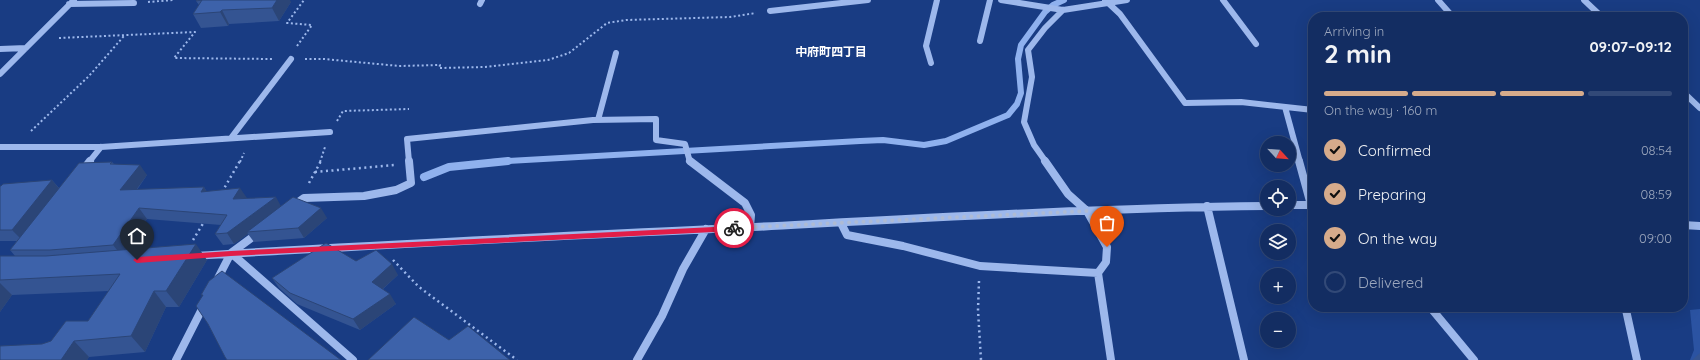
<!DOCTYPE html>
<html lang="en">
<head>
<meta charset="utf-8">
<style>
  :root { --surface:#132d62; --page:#20396b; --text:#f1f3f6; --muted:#9da8be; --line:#324977; --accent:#d6ab8b }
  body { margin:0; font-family:Quicksand,"Noto Sans JP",sans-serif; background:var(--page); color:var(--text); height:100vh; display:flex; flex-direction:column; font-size:15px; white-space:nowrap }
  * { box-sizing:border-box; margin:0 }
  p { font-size:13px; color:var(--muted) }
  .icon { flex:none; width:22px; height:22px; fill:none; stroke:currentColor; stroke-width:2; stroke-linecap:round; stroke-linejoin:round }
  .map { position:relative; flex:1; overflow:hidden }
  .details { position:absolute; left:1308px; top:12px; width:380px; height:300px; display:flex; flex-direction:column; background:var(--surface); border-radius:16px; box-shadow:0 4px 16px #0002,0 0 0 1px var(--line) }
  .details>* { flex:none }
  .needle { width:26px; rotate:116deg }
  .buttons { position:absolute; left:1260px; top:136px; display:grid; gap:8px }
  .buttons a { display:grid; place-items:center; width:36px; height:36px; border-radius:50%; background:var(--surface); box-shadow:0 4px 16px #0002,0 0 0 1px var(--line); font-size:20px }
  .pin { position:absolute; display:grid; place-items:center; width:34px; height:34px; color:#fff; margin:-41px -17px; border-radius:50% 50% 50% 0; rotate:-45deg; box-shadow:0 0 4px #0007 }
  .pin .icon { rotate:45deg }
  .courier { position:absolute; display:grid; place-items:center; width:40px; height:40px; margin:-20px; border:3px solid #e11d48; border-radius:50%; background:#fff; color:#222; box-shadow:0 1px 5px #0007 }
  .headline em { font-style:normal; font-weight:700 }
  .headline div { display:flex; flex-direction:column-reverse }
  .headline { display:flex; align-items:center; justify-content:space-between; height:68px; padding:0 16px }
  h1 { font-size:26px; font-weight:700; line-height:30px }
  .bar { display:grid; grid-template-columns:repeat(4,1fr); gap:6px 4px; align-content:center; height:48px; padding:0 16px }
  .bar i { height:5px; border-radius:3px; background:var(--line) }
  .bar .current { background:var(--accent) }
  .bar p { grid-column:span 4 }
  ol { padding:0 16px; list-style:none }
  li { display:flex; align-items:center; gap:12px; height:44px }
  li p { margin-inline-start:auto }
  li .icon { padding:4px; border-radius:50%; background:var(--accent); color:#111; stroke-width:4 }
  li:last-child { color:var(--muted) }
  li i { width:22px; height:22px; border:2px solid var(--line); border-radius:50% }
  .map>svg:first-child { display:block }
</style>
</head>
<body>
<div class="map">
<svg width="1700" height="360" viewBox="0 0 1700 360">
  <rect width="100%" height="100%" fill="#193c83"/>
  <!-- green -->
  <path fill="#2b53a2" d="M1700,309V360H1690L1694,350L1690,310Z"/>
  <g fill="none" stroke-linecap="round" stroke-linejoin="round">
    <!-- stream-far1 -->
    <path stroke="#8fb1ee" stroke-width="6" d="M491,162L860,141L883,140L924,145L946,141L1008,115L1017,104L1021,93L1018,59L1021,45L1045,12L1053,5L1064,0"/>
    <!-- stream -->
    <path stroke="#8fb1ee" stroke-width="8" d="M424,177L449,167L508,161"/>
    <!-- path-far1 -->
    <path stroke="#9db8ec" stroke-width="2" stroke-dasharray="2 2.5" stroke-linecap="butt" d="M148,2L173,0
      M59,38L195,32L174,58L272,59
      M297,46L312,25L287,23L304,0
      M305,59H324L399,66L440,65L439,68L485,67L548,60L569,53L607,23L626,20L730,17L756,13
      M337,121L343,111L409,109
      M31,131L89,76L124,36
      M240,162L244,153
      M320,162L325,147"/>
    <!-- path -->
    <path stroke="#9db8ec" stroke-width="2.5" stroke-dasharray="2 3.5" stroke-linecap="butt" d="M315,172L395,165
      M309,183L321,161
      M222,192L240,161
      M193,240L204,222
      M393,260L419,287L517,360
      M979,281L978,310L981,360"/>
    <!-- minor-far1 -->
    <path stroke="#9db8ec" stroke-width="6" d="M1001,0L1063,10L1127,0
      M1105,0L1120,14L1185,103L1241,102L1313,110
      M1223,0L1256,44
      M1438,0L1453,17
      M1584,0L1602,17
      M69,4L134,3
      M480,4L482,0
      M770,11L868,0
      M980,41L990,0
      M0,49L26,48
      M931,63L926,46L937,0
      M0,74L74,0
      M1683,92L1700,108
      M1285,107L1300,162
      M598,120L616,53
      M231,138L291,59
      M0,147H101L330,132
      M89,162L101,147
      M409,162L407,139L593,120L656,119V140L685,144L690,162
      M1046,162L1034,145L1024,122L1032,77L1028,50L1045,28L1063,10"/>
    <!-- minor -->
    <path stroke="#9db8ec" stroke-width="8" d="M690,161L745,203L751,215L750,227
      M1045,161L1068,194L1087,211L1107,247L1106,262L1098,273L1111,360
      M1299,161L1311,205
      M84,169L90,161
      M1289,205H1313
      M293,206L304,198L364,196L396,190L411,183L409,161
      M1207,206L1244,360
      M841,223L847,235L903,246L980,266L1098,273
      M1683,225L1700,226
      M231,253L353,360
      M194,256C381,244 568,236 755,227C925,218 1096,208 1267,206
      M217,280L231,253L258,233
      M1430,307L1474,360
      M1624,307L1626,310L1637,360
      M176,360L204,305
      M637,360L662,316L683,269L706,229"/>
  </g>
  <!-- wall -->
  <path fill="#345492" d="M197,0L291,2L279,21L229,24L228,26L201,28L193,14L199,5L196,1Z
    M112,162L114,164L147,175L137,190L204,187L207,192L247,198L281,206L327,218L304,238L254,242L248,234L234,244L223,245L215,234L221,225L147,219L127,250L207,260L179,307H166L145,352L89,357L87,360H0L51,341L88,321L109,291L12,295L0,312V256H15L10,250L17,241H0V186L52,180L59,188Z
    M356,261L398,275L383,289L396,304L360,330L297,304L279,288L272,278Z
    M1700,353V360H1692Z"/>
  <!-- shaded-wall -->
  <path fill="#2b4577" d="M277,0H290L291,2L279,21L272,8Z
    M222,10L229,24L228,26L220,12Z
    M140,165L147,175L128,201L120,190Z
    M52,180L61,191L22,240L12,230Z
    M204,187L211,198L201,192Z
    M240,188L247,198L233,199Z
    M276,197L282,208L247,232L248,234L234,244L227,233Z
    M139,208L147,219L122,256L113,245Z
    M321,208L327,218L304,238L298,228Z
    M196,244L207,260L179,307L166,291Z
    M392,264L398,275L378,293L372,282Z
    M0,283L12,295L0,312Z
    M154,291L166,307L145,352L131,336Z
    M390,294L396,304L360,330L353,319Z
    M74,341L89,357L87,360H61Z"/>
  <!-- building -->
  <path fill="#3d62aa" stroke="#2b4577" d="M197,0H277L272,8L222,10L220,12L193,14L202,0L196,1Z
    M112,162L110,164L140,165L120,190L204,187L201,192L240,188L233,199L276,197L227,233L215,234L227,215L139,208L113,245L50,250H10L79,163Z
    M52,180L12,230H0V186H1L3,184Z
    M293,197L321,208L298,228L247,232Z
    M326,243L356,261L376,250L392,264L372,282L390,294L353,319L290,293L272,278Z
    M196,244L166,291H154L131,336L74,341L61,360H0V346L42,344L51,341L66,321H88L120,274L0,280V256H46Z
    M222,271L341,360H227L225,357L208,324L196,306L203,295H201L209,281Z
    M414,317L449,340L468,326L510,360H368Z"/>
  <!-- route -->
  <path fill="#e11d48" d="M734,226L737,228L734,231L231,256L137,263L133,260L137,257L231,251Z"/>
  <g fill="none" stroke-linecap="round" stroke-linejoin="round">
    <!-- done -->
    <path stroke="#aebbd4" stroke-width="4" stroke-dasharray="0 7.2" d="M734,228L1087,211L1107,247"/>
  </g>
  <g text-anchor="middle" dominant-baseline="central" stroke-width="4" stroke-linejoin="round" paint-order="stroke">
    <!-- neighbourhood labels -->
    <g font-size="12" font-weight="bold" fill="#fff" stroke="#193c83">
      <text x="831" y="51">中府町四丁目</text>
    </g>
  </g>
</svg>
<div class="buttons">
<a><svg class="needle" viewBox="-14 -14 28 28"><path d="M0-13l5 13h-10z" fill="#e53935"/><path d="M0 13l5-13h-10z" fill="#9da8be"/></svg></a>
<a><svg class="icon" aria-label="locate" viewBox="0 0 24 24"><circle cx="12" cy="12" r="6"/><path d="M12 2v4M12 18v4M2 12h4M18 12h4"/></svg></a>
<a><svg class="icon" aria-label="layers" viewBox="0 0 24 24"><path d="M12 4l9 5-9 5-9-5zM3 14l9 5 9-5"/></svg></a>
<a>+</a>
<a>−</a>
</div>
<div class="pin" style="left:1107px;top:247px;background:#ea580c"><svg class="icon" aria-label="bag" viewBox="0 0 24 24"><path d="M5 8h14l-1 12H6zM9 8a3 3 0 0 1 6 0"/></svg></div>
<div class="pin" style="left:137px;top:260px;background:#1f2937"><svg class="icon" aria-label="home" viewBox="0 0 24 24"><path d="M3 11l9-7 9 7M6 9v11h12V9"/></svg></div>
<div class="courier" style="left:734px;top:228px"><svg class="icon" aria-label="bike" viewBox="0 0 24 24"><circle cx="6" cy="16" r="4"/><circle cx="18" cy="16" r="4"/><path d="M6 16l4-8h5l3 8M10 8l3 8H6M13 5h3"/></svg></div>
<section class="details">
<div class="headline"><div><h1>2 min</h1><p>Arriving in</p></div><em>09:07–09:12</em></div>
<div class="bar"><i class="current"></i><i class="current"></i><i class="current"></i><i></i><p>On the way · 160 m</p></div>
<ol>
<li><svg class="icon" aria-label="check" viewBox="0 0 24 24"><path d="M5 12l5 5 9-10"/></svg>Confirmed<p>08:54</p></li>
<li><svg class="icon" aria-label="check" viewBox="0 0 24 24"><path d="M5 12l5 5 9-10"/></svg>Preparing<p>08:59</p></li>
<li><svg class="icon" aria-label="check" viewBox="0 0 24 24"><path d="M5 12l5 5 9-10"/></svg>On the way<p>09:00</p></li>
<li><i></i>Delivered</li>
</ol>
</section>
</div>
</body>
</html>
